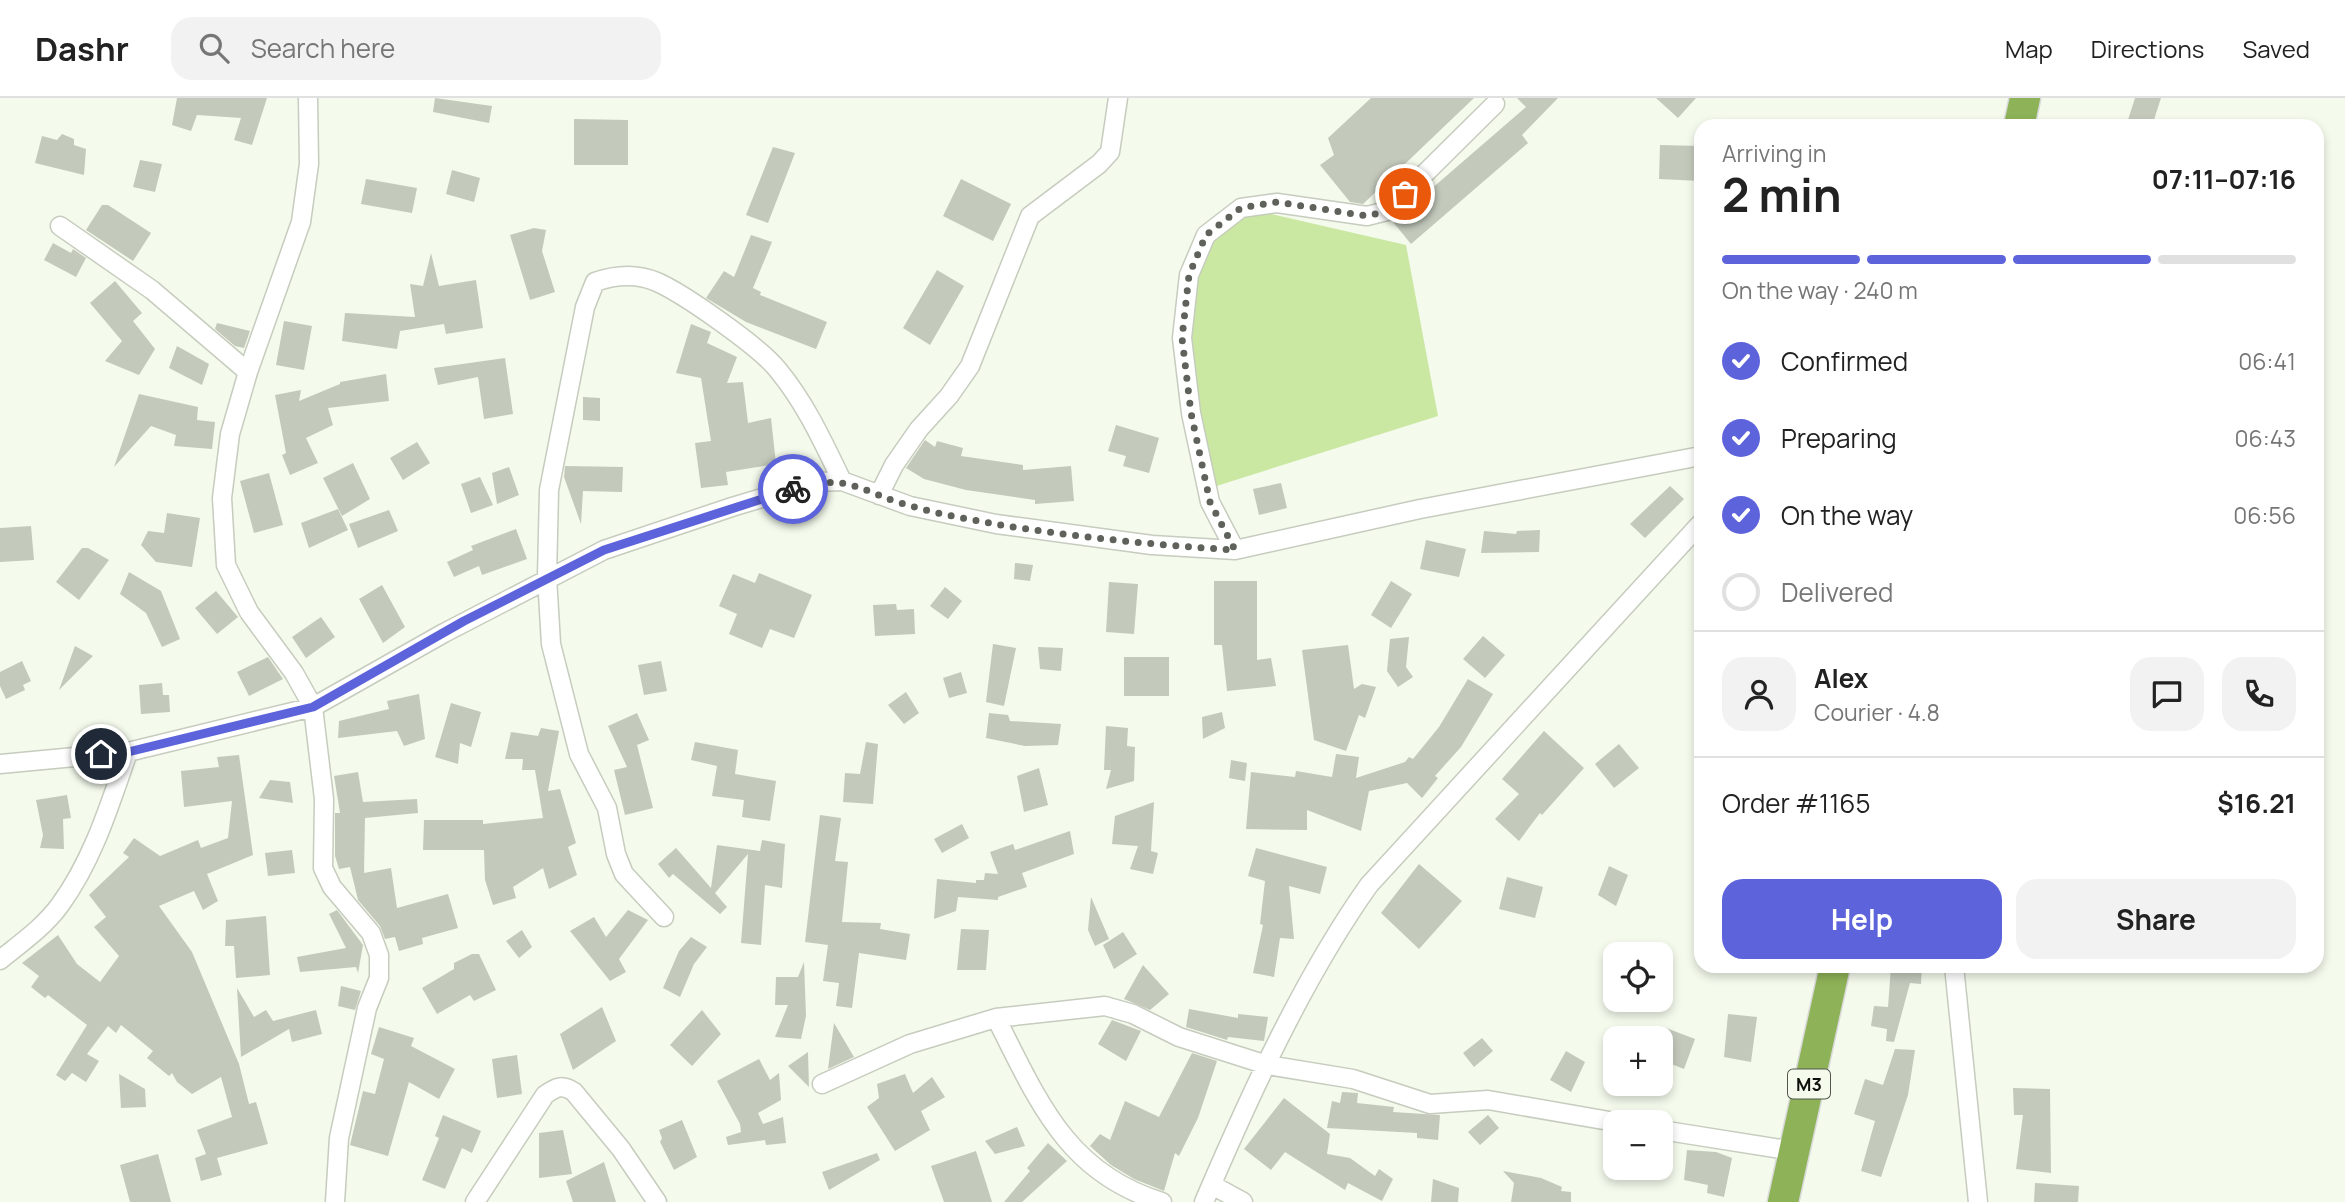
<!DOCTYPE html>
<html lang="en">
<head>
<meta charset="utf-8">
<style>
  :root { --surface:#fff; --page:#f2f2f2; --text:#222; --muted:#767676; --line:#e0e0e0; --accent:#5d63da }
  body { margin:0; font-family:Manrope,sans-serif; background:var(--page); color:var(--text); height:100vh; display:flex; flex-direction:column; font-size:26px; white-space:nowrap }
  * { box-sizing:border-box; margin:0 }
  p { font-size:23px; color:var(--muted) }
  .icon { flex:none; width:38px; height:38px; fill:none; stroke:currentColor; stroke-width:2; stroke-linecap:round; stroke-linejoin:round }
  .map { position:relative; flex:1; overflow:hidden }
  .details { position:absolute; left:1694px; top:21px; width:630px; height:854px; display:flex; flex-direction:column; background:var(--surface); border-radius:21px; box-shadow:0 4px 10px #0003 }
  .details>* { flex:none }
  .controls { position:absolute; left:1603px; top:844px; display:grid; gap:14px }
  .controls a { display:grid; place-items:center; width:70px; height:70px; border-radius:14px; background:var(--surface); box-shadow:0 4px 10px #0003; font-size:35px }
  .pin { position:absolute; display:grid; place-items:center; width:60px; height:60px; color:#fff; margin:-30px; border:4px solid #fff; border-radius:50%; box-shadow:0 2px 7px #0007 }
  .courier { position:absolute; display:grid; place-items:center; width:70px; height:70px; margin:-35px; border:5px solid #5d63da; border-radius:50%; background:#fff; color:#222; box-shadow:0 2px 9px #0007 }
  .overview em { font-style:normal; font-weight:700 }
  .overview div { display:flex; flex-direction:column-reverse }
  .overview { display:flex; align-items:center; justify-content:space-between; height:119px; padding:0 28px }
  h1 { font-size:46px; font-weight:700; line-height:52px }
  .bar { display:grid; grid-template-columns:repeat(4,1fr); gap:10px 7px; align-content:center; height:84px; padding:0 28px }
  .bar i { height:9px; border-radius:5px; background:var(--line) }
  .bar .selected { background:var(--accent) }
  .bar p { grid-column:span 4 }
  .line { display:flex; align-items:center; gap:18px; padding:0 28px; border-top:2px solid var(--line) }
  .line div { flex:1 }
  .round { display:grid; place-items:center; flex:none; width:74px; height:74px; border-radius:21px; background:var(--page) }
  ol { padding:0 28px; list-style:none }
  li { display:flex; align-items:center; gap:21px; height:77px }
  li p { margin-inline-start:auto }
  li .icon { padding:7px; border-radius:50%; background:var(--accent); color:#fff; stroke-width:4 }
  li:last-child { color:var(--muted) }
  li i { width:38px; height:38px; border:4px solid var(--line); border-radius:50% }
  .primary-button { display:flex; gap:14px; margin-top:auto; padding:14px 28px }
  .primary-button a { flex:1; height:80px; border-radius:21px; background:var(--accent); color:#fff; font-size:28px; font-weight:700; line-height:80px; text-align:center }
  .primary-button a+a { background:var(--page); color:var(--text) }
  header { display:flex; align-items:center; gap:42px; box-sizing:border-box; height:98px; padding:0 35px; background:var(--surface); border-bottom:2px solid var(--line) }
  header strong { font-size:33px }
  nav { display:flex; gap:38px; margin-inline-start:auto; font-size:24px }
  .search { width:490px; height:63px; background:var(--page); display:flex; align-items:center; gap:18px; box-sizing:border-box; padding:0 24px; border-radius:21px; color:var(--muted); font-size:26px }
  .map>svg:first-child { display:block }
</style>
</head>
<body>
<header>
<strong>Dashr</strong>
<div class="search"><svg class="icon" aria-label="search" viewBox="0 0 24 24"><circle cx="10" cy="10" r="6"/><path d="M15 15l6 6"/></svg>Search here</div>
<nav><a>Map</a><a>Directions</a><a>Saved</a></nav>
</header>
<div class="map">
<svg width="2345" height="1104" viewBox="0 0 2345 1104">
  <rect width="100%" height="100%" fill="#f4faec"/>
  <!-- green -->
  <path fill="#cae8a1" d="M1254,112L1406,147L1438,318L1207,391L1186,228L1206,142Z"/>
  <!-- building -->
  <path fill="#c3cabc" d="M177,0H267L252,47L234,42L241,20L197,17L191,33L172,27Z
    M435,0L492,8L489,25L433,14Z
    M1371,0H1474L1363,106L1350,104L1320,67L1334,57L1328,40Z
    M1517,0H1558L1522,37L1528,45L1411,146L1393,124L1526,9Z
    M1656,0H1696L1678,20Z
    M2135,0H2161L2152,28H2126Z
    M574,21L628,22V67H574Z
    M62,36L74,41V47L86,51L84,77L35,65L42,38L57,42Z
    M1660,47L1701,48V83L1659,81Z
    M773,49L795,55L768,125L746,117Z
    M140,62L162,66L155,94L133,89Z
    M452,72L480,80L474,104L446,96Z
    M366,81L417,90L412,115L361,106Z
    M961,81L1011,106L993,143L943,118Z
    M102,107H108L151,135L133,163L86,132Z
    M534,130L546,132L542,153L555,194L530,202L510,137Z
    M751,137L772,144L753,190L761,194L760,197L827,224L816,251L746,224L706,200L724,173L734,179Z
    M53,145L71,155L73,151L86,160L76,179L44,162Z
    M431,155L439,188L476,182L483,230L446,236L444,226L400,233L397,251L342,243L345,215L415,219L410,186L423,188Z
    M937,172L964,188L930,247L903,230Z
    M115,183L142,215L133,223L155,251L139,277L105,263L122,243L90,205Z
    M284,223L312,228L304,272L276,267Z
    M217,225L250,233L244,250L235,248L215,231Z
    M691,226L711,234L707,245L737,259L727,285L743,284L748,325L771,320L776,366L726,374L728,387L701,390L695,345L711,343L701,280L676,275Z
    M177,248L209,266L202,287L169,270Z
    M505,260L513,316L484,321L478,279L438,287L434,270Z
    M386,276L389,303L328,310L333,327L306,340L318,365L290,377L282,357L286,355L275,297L301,292L299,303L340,286V284Z
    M139,296L198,309L197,322L215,324L212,351L174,348L176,337L151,328L114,369Z
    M583,299L600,300V323L583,322Z
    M1116,327L1159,340L1149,375L1123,368L1126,358L1108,353Z
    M925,342L935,349L937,343L963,350L961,358L1023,367V372L1071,368L1074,403L1035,406V402L966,392L924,381L906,370Z
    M417,344L430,365L403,382L390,360Z
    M353,365L370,401L342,418L323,380Z
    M565,368L623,369L622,394L583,393L581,426L564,379Z
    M509,369L519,397L497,406L492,375Z
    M269,375L283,427L254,435L240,383Z
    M480,379L493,407L471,415L461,386Z
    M1281,385L1287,410L1259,417L1253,391Z
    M1670,388L1684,401L1645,440L1630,426Z
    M338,411L348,432L309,450L301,425Z
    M389,412L398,433L358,450L349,426Z
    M167,415L200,420L192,469L156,464L141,447L148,433L164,435Z
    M31,428L34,462L0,464V430Z
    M516,431L527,461L482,477L479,468L454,479L447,464L473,452L471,448Z
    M1540,432L1539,454L1481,455L1484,433L1516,436L1517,433Z
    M1426,442L1466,451L1459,479L1420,471Z
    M82,450H88L109,462L79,502L56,484Z
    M1015,465L1033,467L1030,483L1014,481Z
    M129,474L161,493L180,541L162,549L146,515L120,496Z
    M759,475L812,497L794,540L770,531L762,550L729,536L737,516L719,508L733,476L755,485Z
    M1214,483H1257V562L1271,560L1276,588L1227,593L1222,547H1214Z
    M1391,483L1412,496L1391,530L1371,517Z
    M1109,484L1138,486L1134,536L1106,534Z
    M382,487L405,529L383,545L359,501Z
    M945,489L962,503L948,521L930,508Z
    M216,493L238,519L217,536L195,510Z
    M896,506L897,512L914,511L915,536L875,538L873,507Z
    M321,519L335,539L306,560L292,539Z
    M1483,538L1505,557L1485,580L1463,561Z
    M1409,539L1406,569L1413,579L1398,589L1387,573L1390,541Z
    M993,546L1016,550L1004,608L986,604Z
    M1348,547L1354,591L1362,586L1376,589L1365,620L1359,617L1346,653L1314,642L1302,552Z
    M75,548L93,558L59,592Z
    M1038,549L1063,550L1061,573L1040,571Z
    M268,559L283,581L249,598L237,574Z
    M1124,559H1169V598H1124Z
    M22,563L31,583L23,587L25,592L6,601L0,588V574Z
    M661,563L667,593L644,597L638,567Z
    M961,574L967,595L949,600L943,580Z
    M1468,581L1493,596L1461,649L1435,678L1438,680L1422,700L1407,685L1369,693L1361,733L1307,712V732L1246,731L1251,674L1295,679L1296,673L1332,679L1336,656L1359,659L1356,680L1405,664L1409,659L1413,661L1439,629Z
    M162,585L163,597H169L170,614L141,616L139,587Z
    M906,594L919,615L904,626L888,607Z
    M419,596L425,641L404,648L397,633L338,640L339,623L389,611L387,603Z
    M451,605L481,614L471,649L460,645L458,666L435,659Z
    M1222,614L1225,630L1203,641L1202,619Z
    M637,615L649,642L637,647L653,710L625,717L614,672L627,669L608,628Z
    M989,615L1008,617L1010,623L1061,626L1058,647L1025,648L986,640Z
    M1106,628L1128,630L1127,648L1135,649L1134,683L1106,691L1111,672H1104Z
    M541,630L559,633L548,693L560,691L576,745L568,749L577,777L549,791L543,770L513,789L516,800L493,807L485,782L484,752H423L424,722H483V726L543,720L535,672H522L523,661H505L511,634L538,638Z
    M1544,633L1584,670L1542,717L1540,715L1519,743L1495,721L1519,696L1502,681Z
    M695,644L738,652L735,676L776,683L770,723L742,719L744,702L712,698L717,668L691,662Z
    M866,644L878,646L873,706L843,704L845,675L860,676Z
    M1619,646L1639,670L1614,690L1595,666Z
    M239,657L253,757L207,776L218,803L203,812L194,793L159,808L192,854L239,966L249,1006L256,1004L268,1046L217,1060L222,1077L201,1083L195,1060L206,1056L197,1032L232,1019L221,979L192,996L177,984L172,975L169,978L147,960L153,953L121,927L116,935L108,928L87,956L99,963L86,984L72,975L65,983L56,977L87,927L48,897L45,900L31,889L39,878L22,865L58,837L77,866L100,884L119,858L94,829L106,819L89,797L129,759L123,755L134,740L160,758L198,742L201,750L228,740L232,703L184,709L181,673L219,669L217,659Z
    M1231,662L1247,665L1245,683L1229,680Z
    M1039,670L1048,707L1024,714L1017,678Z
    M358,674L363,704L417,701L418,715L365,720L364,775L391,770L397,810L448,796L458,830L422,840L423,846L399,853L395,839L385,841L380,828L358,802L350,769L339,771L335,758V715H340L334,678Z
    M270,682L290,684L293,705L259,700Z
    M67,697L71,720L63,721L64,751L40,750L43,737L36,702Z
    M1154,704L1151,753L1158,755L1153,776L1130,771L1138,748L1112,746L1115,718Z
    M820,717L841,720L835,763L848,764L842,824L881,825L880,831L910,836L906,862L859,855L852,910L836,908L839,885L823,883L828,847L805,844Z
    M962,726L969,740L942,755L934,741Z
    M1070,733L1074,756L1022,775L1027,789L998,799V802L958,799L956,813L934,821L937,781L976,785V782H984L985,775L998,776L990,754L1013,746L1015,752Z
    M762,742L785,746L782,790L765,787L761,847L741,845L748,756L715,795L727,809L720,816L673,776L669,780L658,766L676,750L711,790L717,747L760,753Z
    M1256,750L1327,769L1320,796L1289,788L1294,841L1280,840L1274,879L1253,875L1263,827L1260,826L1265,783L1248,778Z
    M292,752L295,775L268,778L265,755Z
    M1419,766L1462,803L1419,851L1381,815Z
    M1609,768L1628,777L1616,808L1598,797Z
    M1507,779L1543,789L1535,820L1499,811Z
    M1091,799L1109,841L1095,848L1088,832Z
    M337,812L363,847L358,875L356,869L300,874L297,859L346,850L329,816Z
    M628,812L648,822L619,861L626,874L610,883L570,833L594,819L606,839Z
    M266,818L270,877L236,880L234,848H225L226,822Z
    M961,831L989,832L986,872H957Z
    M522,832L532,849L519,860L506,843Z
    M1123,834L1137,856L1114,871L1103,847Z
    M691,839L707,849L694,866L680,899L663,890L679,853Z
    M472,856H479L496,892L474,903L470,897L437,916L422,890L454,871V865Z
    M804,864L806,918L801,941L775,939L788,907H775L776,879H798Z
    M1143,867L1169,896L1150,912L1124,901Z
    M1891,868H1922L1921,886L1910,885L1894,944L1886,943L1887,931L1871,928L1874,908L1888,909Z
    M341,888L361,893L355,912L338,908Z
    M237,890L254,919L266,912L273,923L316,912L322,936L292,944L289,931L241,959Z
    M602,909L616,943L573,972L560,936Z
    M1189,911L1238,920V916L1268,919L1264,943L1228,939L1227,942L1186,929Z
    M702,912L721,936L692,968L670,947Z
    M1728,916L1757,919L1751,964L1724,959Z
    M1112,922L1141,933L1126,963L1098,946Z
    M834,925L854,959L828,971Z
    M1661,928L1695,941L1684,971L1661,962Z
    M379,929L414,940L411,948L455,971L439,1001L409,984L388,1058L350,1047L363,993L375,996L384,961L371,956Z
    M1482,940L1493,953L1474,969L1463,955Z
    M1895,951L1915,952L1908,997L1881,1079L1861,1073L1875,1023L1854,1016L1865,981L1883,987Z
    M1566,953L1585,964L1571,994L1550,982Z
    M808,954L809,989L788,968Z
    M1192,955L1217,963L1198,1020L1179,1058L1175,1055L1164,1093L1134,1081L1111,1067L1090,1048L1100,1036L1110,1042L1125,1003L1159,1019Z
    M517,957L522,996L497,1000L492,961Z
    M759,961L770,982L779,975L781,1002L758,1015L763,1026L783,1019L786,1045L766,1047L765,1042L728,1047L726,1039L741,1034L740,1026L717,983Z
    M119,976L145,991L146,1009L121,1010Z
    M905,976L913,995L932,979L945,999L921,1013L930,1032L895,1053L867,1009L879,1000L877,986Z
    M2013,990L2050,991L2051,1075L2016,1071L2023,1017H2014Z
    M1342,994L1358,995L1357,1005L1394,1009L1393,1014L1440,1017L1438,1042L1417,1040V1035L1327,1030L1332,1003L1340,1005Z
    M1284,1000L1330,1036L1327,1056L1350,1060L1375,1078L1379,1071L1393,1081L1382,1103L1348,1085L1345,1092L1285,1054L1271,1072L1244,1051Z
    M443,1017L481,1033L472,1055L462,1050L445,1091L422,1082L439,1040L435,1038Z
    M1488,1017L1499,1030L1480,1047L1468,1034Z
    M682,1022L697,1059L674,1072L660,1044L662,1040L659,1032Z
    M1017,1029L1025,1048L995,1056L985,1043Z
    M563,1032L572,1076L539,1080V1035Z
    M1048,1045L1067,1063L1022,1104H1004L1030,1073L1027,1070Z
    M1687,1052L1716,1054L1732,1060L1724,1099L1707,1095L1708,1087L1684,1082Z
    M976,1053L992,1104H944L931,1068Z
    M877,1055L880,1062L829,1092L822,1074Z
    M158,1056L171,1104H130L120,1067Z
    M604,1064L616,1104H573L566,1083Z
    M1503,1073L1541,1080L1562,1089L1561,1093L1571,1094V1104H1511L1514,1085Z
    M1433,1081L1459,1090L1458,1104H1431Z
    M2035,1085L2079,1088L2078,1104H2034Z"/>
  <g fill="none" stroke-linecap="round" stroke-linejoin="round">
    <defs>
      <path id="street" d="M308,0L309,66L301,124L248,274L230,336L222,400L226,467L249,514L294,575L313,609L324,701L323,770L332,789L371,835L379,857V880L367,910L339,1040L335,1104
        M60,128L152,192L248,274
        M879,397L894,367L919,331L949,298L970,268L1030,118L1099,66L1110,54L1118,0
        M1235,452L1210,404L1191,315L1182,240L1189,177L1206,137L1241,110L1277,105L1367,118L1387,113L1495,6
        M0,666L128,654L313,609L444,535L604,452L732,409L815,384L842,383L910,408L996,426L1152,447L1235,452L1420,411L1701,358
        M664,819L624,776L616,756L607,710L579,656L551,546L547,479L549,392L585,209L595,184C615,177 636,175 657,184C684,196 760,249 778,272C806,306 823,344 842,383
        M0,862C21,845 44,829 60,807C93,762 110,706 128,654
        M1954,868L1978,1104
        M996,920C1038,1002 1066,1075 1162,1104
        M822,986L910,946L996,920L1105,908L1133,916L1179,939L1267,967L1353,981L1430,1006L1488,1002L1615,1024
        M1661,1032L1794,1053
        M1212,1087L1243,1104
        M475,1104L545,997C556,989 562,986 574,994L621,1051L657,1104
        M1204,1104C1249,999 1303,880 1369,787L1701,425"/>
      <path id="highway" d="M2019,28L2025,0
        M1783,1104L1835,868"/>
    </defs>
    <!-- street casing -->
    <use href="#street" stroke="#c6ccbe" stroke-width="21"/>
    <!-- highway casing -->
    <use href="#highway" stroke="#d8d9d8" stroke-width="33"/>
    <!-- street -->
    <use href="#street" stroke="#fff" stroke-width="18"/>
    <!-- highway -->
    <use href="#highway" stroke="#8eb257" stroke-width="30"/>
  </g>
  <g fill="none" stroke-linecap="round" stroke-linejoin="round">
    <!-- done -->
    <path stroke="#5e625a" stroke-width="7" stroke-dasharray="0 12.6" d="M793,391C850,374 859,394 911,408C938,416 967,421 995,426C1074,439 1155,447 1235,452L1210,404L1191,315L1182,240L1189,177L1206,137L1241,110L1277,104L1367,118L1387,113L1405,96"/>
    <!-- route -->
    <path stroke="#5d63da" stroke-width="9" d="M101,656L128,654L313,609L464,523L604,452L793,391"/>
  </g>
  <g text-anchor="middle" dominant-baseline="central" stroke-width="7" stroke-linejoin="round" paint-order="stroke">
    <!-- shield labels -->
    <rect fill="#f4faec" stroke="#53564e" stroke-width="2" x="1788" y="971.5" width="42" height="29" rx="5"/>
    <g font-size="18" font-weight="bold" fill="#0e100b">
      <text x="1809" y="986">M3</text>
    </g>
  </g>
</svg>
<div class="controls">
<a><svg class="icon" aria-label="locate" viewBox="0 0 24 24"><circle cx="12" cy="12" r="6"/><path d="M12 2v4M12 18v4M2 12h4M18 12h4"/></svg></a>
<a>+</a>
<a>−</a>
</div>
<div class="pin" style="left:1405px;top:96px;background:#ea580c"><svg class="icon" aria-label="bag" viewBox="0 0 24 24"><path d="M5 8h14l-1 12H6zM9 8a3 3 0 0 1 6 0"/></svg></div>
<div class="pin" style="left:101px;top:656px;background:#1f2937"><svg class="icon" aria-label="home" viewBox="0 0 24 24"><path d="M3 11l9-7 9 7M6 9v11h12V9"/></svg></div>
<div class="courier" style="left:793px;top:391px"><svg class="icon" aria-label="bike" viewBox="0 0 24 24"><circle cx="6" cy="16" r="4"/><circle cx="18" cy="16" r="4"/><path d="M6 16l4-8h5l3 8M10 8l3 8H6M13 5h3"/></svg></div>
<section class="details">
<div class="overview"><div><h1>2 min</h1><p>Arriving in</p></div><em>07:11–07:16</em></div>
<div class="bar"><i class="selected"></i><i class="selected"></i><i class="selected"></i><i></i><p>On the way · 240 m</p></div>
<ol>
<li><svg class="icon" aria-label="check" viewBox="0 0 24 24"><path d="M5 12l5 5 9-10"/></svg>Confirmed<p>06:41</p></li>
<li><svg class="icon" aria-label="check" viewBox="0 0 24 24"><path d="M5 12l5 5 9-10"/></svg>Preparing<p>06:43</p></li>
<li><svg class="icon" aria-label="check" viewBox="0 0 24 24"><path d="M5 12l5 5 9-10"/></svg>On the way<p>06:56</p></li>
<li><i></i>Delivered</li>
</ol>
<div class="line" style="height:126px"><a class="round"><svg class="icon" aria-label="person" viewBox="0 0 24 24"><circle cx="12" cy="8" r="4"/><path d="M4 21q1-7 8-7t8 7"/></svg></a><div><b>Alex</b><p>Courier · 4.8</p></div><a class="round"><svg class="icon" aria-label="chat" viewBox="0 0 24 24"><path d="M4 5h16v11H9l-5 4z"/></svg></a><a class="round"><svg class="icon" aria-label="phone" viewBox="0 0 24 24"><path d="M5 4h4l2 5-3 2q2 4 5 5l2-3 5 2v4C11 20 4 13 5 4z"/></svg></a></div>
<div class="line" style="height:91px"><div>Order #1165</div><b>$16.21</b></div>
<div class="primary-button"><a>Help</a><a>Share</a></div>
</section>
</div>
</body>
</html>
